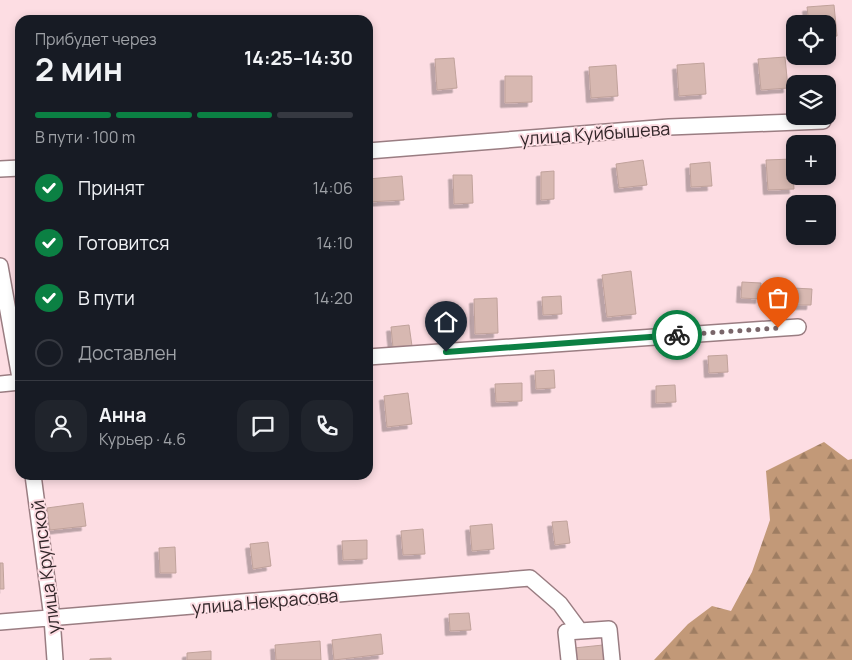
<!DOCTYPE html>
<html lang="ru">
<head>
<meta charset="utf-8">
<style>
  :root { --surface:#171b24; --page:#20242c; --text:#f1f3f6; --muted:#9ea1a6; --line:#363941; --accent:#0b8043 }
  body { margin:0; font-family:Manrope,sans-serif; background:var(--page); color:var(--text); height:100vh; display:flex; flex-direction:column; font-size:19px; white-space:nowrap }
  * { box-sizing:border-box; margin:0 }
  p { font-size:16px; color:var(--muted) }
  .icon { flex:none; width:28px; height:28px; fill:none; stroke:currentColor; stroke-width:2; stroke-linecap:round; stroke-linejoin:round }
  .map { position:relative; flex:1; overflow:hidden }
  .panel { position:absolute; left:15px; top:15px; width:358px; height:465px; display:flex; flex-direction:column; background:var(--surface); border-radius:15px; box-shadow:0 2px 8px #0003 }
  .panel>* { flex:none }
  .tools { position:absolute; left:786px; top:15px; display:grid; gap:10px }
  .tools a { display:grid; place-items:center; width:50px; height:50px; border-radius:10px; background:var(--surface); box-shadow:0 2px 8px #0003; font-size:25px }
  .pin { position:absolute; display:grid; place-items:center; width:42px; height:42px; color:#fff; margin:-51px -21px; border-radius:50% 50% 50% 0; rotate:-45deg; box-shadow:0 0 5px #0007 }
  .pin .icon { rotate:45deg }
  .courier { position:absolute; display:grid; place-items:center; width:50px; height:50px; margin:-25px; border:4px solid #0b8043; border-radius:50%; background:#fff; color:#222; box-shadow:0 1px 6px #0007 }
  .headline em { font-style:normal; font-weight:700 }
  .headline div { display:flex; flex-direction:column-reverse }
  .headline { display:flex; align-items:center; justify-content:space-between; height:85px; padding:0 20px }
  h1 { font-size:32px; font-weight:700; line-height:38px }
  .bar { display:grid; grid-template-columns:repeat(4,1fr); gap:8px 5px; align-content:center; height:60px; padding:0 20px }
  .bar i { height:6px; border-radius:4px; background:var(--line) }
  .bar .on { background:var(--accent) }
  .bar p { grid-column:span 4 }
  .line { display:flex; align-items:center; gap:12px; padding:0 20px; border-top:1px solid var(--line) }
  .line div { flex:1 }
  .round { display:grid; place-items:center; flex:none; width:52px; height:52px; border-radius:15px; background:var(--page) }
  ol { padding:0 20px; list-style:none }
  li { display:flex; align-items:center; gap:15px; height:55px }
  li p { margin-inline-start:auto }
  li .icon { padding:5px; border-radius:50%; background:var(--accent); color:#fff; stroke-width:4 }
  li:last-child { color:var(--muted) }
  li i { width:28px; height:28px; border:2px solid var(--line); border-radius:50% }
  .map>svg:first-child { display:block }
</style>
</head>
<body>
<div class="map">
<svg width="852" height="660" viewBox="0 0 852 660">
  <defs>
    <pattern id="forest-firs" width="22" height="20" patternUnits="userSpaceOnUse" patternTransform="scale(1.25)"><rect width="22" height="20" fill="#c29978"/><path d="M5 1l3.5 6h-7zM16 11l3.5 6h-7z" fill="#9e7d62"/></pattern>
    <filter id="shadow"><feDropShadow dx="-4.5" dy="4.5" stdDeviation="0" flood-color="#0004"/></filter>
  </defs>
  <rect width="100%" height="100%" fill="#fddde3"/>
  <!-- forest -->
  <path fill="url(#forest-firs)" d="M824,442L848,460L852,459V660H654L688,624L712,606L731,611L752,572L770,520L766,471Z"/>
  <!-- building -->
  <path fill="#d7b8b1" stroke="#c0a29b" filter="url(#shadow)" d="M834,5L837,36L828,37V24H809L807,7Z
    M785,57L788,88L761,90L758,59Z
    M454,58L457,88L437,90L435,59Z
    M704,63L706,94L679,96L677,65Z
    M616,65L618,96L591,98L589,67Z
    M505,76H532V102L505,103Z
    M368,86L371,109L368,110Z
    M792,159L794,189L768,190L766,160Z
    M643,160L647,185L619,188L616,164Z
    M710,162L712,186L691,187L690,164Z
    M554,171V199L541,200V172Z
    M453,175H472L473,203L454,204Z
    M402,176L404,200L368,202V179Z
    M631,271L636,314L607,317L602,275Z
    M742,282L761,283L760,299L741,298Z
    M793,288L812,289L811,305H792Z
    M561,296L562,314L543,315L542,297Z
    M497,298L498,333L475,334L474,299Z
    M409,325L412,346L393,348L391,327Z
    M727,355L728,372L709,373L708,356Z
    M554,370L555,388L536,389L535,371Z
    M522,383V401L496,402L495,384Z
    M675,385L676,402L656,403V386Z
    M408,393L412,424L387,427L384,396Z
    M83,503L86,526L50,530L47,508Z
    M567,521L570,543L555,545L552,522Z
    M492,524L494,549L472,551L470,526Z
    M423,529L425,554L403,555L401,531Z
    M367,540V559L343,560L342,541Z
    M268,542L271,566L253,569L250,544Z
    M175,547L176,573H160L159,548Z
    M0,563H3L4,589H0Z
    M469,613L471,630L450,631L449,614Z
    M381,634L383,654L334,660L332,640Z
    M320,641L321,660H276L275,645Z
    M603,645L605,660H576L574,648Z
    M211,651V660H187V653Z
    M111,658V660H90V659Z"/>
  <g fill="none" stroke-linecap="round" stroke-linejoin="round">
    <defs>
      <path id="minor" d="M368,151L669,127L823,121
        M0,169L20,168
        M0,266L20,378
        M368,357L798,327
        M0,384L20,382
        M33,475L52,618L55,660
        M0,622L530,578L560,604L580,631
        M569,660L566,632L609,629L612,660"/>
    </defs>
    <!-- minor casing -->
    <use href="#minor" stroke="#9a7d82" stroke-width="18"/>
    <!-- minor -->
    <use href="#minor" stroke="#fff" stroke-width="15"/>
  </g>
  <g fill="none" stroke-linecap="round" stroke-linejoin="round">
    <!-- done -->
    <path stroke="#79666a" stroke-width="5" stroke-dasharray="0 9" d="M677,335L778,328"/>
    <!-- route -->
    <path stroke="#0b8043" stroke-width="6" d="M446,352L677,335"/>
  </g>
  <g text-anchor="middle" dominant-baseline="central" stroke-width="4" stroke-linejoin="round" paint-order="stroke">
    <!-- street labels -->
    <g font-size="18" fill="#322629" stroke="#fddde3">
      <text transform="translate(595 133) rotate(-4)">улица Куйбышева</text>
      <text transform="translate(45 567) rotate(-97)">улица Крупской</text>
      <text transform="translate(265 601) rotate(-5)">улица Некрасова</text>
    </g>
  </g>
</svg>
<div class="tools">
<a><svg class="icon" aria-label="locate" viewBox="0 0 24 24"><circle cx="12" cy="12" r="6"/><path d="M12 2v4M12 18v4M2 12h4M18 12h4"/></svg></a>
<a><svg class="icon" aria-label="layers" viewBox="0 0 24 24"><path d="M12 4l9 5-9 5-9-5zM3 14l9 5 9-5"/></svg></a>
<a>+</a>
<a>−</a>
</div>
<div class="pin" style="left:778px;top:328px;background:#ea580c"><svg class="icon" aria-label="bag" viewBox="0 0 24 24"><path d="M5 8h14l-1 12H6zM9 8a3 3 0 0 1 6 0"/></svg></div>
<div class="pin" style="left:446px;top:352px;background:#1f2937"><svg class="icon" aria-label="home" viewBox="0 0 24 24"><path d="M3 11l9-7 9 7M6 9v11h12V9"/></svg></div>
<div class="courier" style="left:677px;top:335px"><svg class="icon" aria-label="bike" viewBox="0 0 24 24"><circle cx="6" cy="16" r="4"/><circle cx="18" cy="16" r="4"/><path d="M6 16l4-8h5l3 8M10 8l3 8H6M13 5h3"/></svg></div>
<section class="panel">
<div class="headline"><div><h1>2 мин</h1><p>Прибудет через</p></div><em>14:25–14:30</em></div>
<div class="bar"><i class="on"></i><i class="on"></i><i class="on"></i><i></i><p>В пути · 100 m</p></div>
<ol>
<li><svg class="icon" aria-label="check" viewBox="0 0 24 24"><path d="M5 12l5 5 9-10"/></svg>Принят<p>14:06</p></li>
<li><svg class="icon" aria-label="check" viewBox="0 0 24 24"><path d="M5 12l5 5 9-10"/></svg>Готовится<p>14:10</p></li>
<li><svg class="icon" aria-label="check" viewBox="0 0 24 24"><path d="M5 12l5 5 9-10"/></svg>В пути<p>14:20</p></li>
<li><i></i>Доставлен</li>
</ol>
<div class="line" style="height:90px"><a class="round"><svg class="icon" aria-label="person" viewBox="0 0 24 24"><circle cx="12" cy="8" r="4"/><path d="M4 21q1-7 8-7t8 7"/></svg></a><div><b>Анна</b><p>Курьер · 4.6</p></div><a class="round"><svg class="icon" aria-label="chat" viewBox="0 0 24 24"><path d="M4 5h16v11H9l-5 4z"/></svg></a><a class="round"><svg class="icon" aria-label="phone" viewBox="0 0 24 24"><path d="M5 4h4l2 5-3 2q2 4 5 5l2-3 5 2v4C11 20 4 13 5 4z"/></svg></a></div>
</section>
</div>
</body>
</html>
